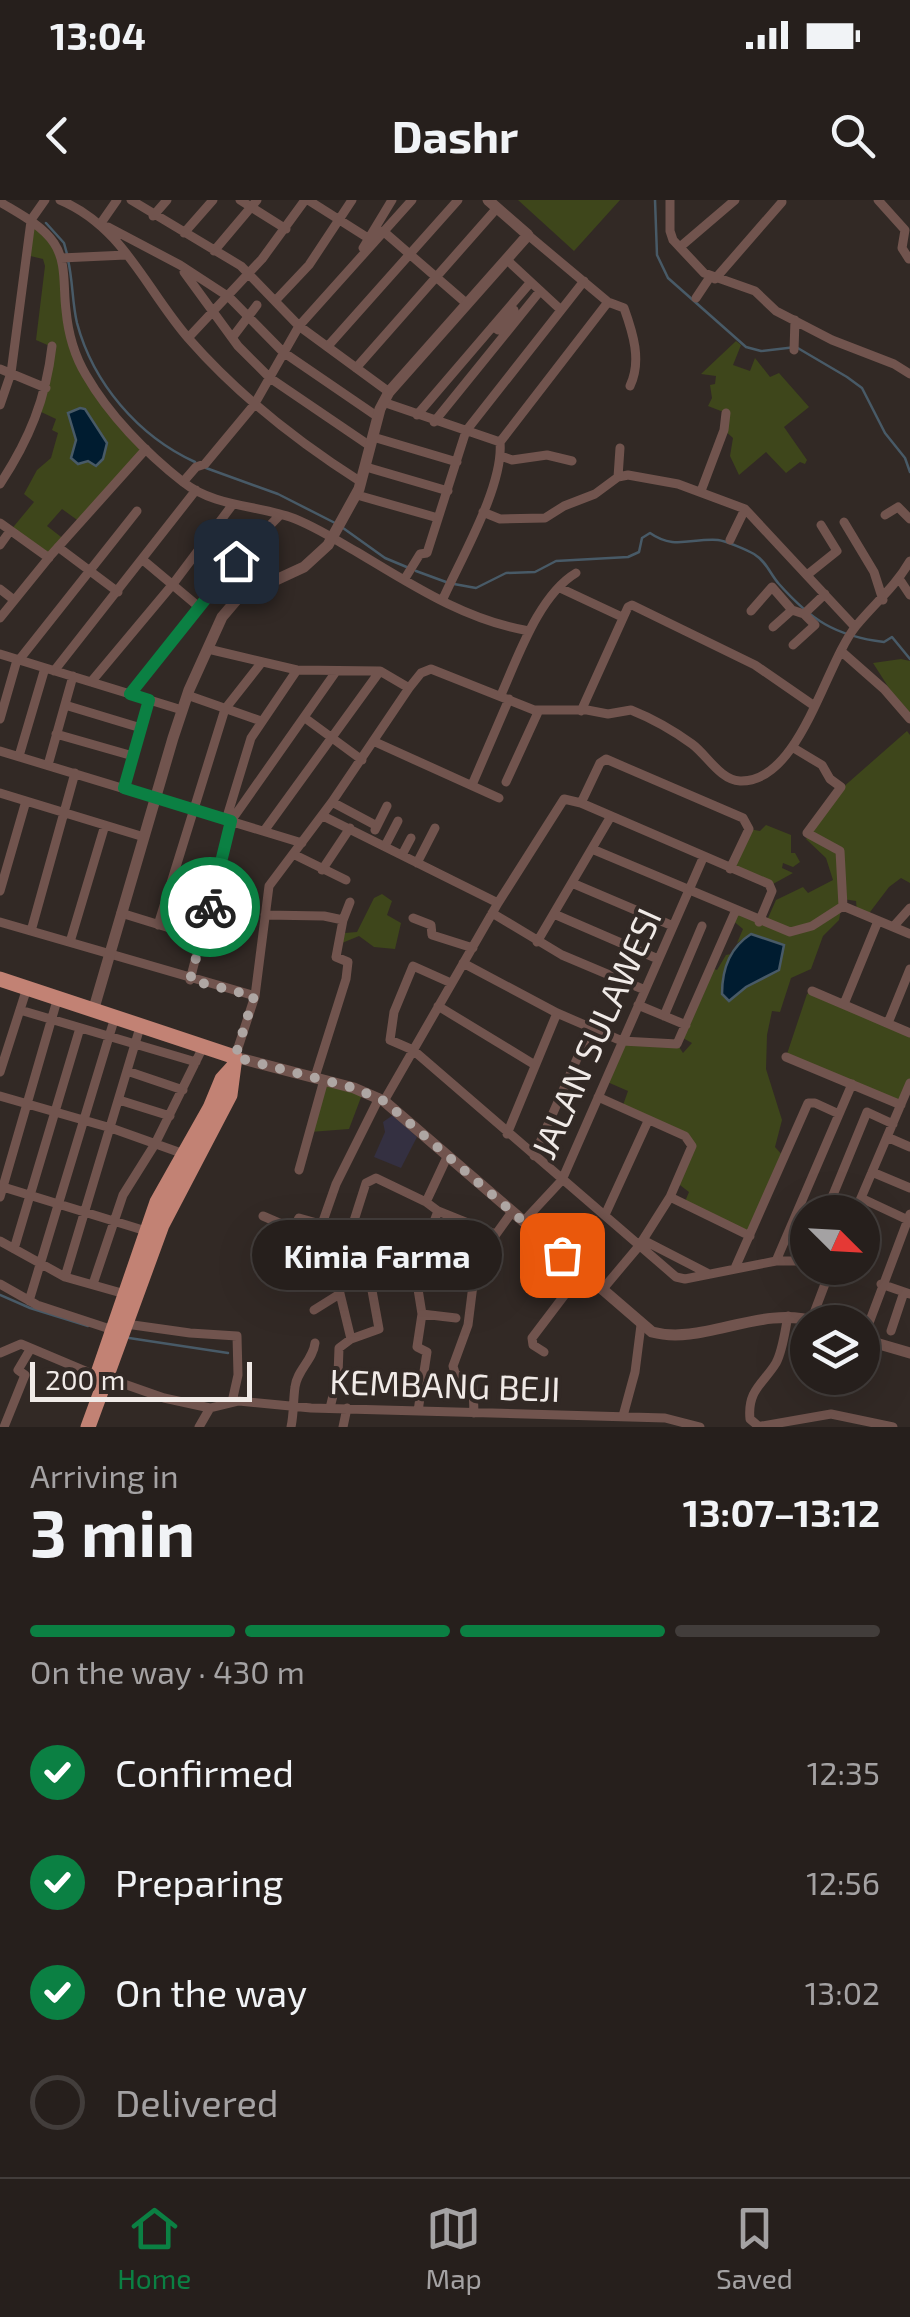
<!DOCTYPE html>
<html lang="en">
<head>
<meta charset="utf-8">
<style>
  :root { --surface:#261f1c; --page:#322c29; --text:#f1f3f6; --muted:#a4a2a3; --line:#423d3b; --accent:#0b8043 }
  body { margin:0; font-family:"Exo 2",sans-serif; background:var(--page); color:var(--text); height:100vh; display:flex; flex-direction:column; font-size:38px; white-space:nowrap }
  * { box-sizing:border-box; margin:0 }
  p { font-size:32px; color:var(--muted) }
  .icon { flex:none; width:55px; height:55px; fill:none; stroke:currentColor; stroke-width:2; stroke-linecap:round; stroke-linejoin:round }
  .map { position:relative; height:1227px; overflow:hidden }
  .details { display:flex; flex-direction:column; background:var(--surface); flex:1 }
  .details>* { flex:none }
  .needle { width:65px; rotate:114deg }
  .fabs { position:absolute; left:790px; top:995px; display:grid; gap:20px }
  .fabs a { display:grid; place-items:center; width:90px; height:90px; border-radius:50%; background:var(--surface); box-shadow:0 10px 40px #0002,0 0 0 2px var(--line); font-size:50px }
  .scale { position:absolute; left:30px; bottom:25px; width:222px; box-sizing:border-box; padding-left:10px; border:5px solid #f0eae7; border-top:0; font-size:28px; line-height:35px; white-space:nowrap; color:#f0eae7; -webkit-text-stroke:8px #322925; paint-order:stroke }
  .pin { position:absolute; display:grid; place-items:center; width:85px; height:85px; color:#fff; margin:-42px; border-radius:20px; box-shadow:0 5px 15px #0006 }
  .courier { position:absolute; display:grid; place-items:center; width:100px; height:100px; margin:-50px; border:8px solid #0b8043; border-radius:50%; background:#fff; color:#222; box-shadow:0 2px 12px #0007 }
  .bubble { position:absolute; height:70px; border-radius:35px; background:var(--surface); box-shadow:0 10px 40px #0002,0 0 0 2px var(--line); font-size:32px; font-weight:700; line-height:70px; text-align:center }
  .head em { font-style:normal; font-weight:700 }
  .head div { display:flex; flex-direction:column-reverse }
  .head { display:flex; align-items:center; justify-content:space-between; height:170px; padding:0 30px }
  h1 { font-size:65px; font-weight:700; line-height:75px }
  .bar { display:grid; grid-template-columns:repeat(4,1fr); gap:15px 10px; align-content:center; height:120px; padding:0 30px }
  .bar i { height:12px; border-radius:8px; background:var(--line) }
  .bar .current { background:var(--accent) }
  .bar p { grid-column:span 4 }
  ol { padding:0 30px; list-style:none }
  li { display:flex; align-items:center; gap:30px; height:110px }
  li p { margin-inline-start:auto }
  li .icon { padding:10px; border-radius:50%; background:var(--accent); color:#fff; stroke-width:4 }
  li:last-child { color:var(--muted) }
  li i { width:55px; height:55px; border:5px solid var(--line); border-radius:50% }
  .status { display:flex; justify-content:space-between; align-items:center; height:70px; padding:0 50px; background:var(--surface); direction:ltr }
  .status svg { height:28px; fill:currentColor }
  header { display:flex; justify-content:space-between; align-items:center; height:130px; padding:0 30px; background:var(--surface); font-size:45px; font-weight:700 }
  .menu { display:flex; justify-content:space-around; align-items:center; height:140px; border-top:2px solid var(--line); background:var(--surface); font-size:28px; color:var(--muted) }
  .menu a { display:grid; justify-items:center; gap:5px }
  .menu .current { color:var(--accent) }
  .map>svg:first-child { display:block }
</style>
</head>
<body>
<div class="status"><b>13:04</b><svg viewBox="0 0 49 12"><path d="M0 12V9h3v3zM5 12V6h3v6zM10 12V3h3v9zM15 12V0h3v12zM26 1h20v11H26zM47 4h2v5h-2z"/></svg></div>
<header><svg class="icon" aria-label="back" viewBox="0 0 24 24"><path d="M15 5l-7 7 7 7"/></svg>Dashr<svg class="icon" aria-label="search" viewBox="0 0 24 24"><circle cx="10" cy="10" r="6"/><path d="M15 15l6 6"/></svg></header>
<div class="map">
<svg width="910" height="1227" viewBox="0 0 910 1227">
  <rect width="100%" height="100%" fill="#322925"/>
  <!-- education -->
  <path fill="#343041" d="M393,915L417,937L401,968L374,957L385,932L383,922Z"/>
  <!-- green -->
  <path fill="#3e461b" d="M518,0H620L574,51Z
    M31,21L56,46L66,114L88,178L146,249L80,322L62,309L47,326L65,340L49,358L10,331L34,302L24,294L37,270L51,258L58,233L52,230L56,219L39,211L52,147L36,140L45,66L43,59L26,55Z
    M736,141L741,145L733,165L750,171L755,158L770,177L779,173L809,207L784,227L807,260L805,264L800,262L786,273L766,252L739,275L730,256L733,238L724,230L726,213L708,206L712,198L710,185L715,184L716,176L701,174Z
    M901,459L910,461V521L873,463Z
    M907,531L910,535V683L901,678L889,687L867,716L857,712L856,701L843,699L839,720L823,736L811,769L791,778L780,812L772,811L767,835L766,869L782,920L775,947L784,957L750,1036L684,1004L689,992L676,982L692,942L622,908L628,891L605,881L622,841L677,844L683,853L692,843L681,837L711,768L717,770L726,755L731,754L722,778L746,787L779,770L751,734L737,743L743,729L732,720L735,712L768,718L776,700L803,687L808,693L833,680L826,658L806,639L841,589Z
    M766,625L791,635V653H795L800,662L793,667L783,663L782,668L793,673L773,684L742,674L735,664L749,629L760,631Z
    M382,694L392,701L387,715L401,723L395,749L374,747L359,736L342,743L345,733L357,732L374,698Z
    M812,791L910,833V883L901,905L786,857L807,794Z
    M324,880L363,892L349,929L310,932Z"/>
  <!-- water -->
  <path fill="#001c30" stroke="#485a67" stroke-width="2.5" d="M80,208L85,209L107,243L103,259L96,266L88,261L78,264L71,258L76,240L68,213Z
    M751,734L784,745L779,770L746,787L729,801L722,794C722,769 729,748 751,734Z"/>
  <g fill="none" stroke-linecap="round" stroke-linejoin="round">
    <!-- stream -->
    <path stroke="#485a67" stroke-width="2.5" d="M655,0L657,55L668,78L746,147L761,151L796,147L847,177L862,188L885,233L905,258L910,272
      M46,23L64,43L67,54
      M68,60C73,81 72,102 77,123C93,183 138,236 195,262
      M206,268L278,294L337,324
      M343,328L385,358L409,368
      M416,371L446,382
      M454,384L476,388L506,373L535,372L556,361L628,357L639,352L642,338L650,333C674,350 691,338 718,340C726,341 747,350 754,354C767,362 770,374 779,384C811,420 835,436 884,442L892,437L910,459
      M0,1095L30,1108L88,1126
      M129,1138L228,1153"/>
    <!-- minor -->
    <path stroke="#71544e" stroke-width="9" d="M60,0C124,27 146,90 189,139C239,196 298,242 361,282
      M131,0L241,66L299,126L389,192
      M240,0L286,29
      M308,0L368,38
      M670,0V31L673,40L704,73L755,91L776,111L832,140L894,164L910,174
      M878,0L905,30L902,48L909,59
      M0,2C18,13 42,25 54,43C67,62 63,88 66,110C68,132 74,155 86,175C109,215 146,253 183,282C213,306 254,305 290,317C313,325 336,340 357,352C412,385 465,420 529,431
      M153,16L167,0
      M33,17L45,0
      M101,23L117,0
      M108,27L180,65L229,97L283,152L378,217
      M383,31L466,103
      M184,33L213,0
      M528,35L608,102L624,108C633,133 642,161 630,186
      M680,47L735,0
      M363,48L392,0
      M214,51L257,0
      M61,58L126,55
      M506,59L561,110
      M184,72L238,146L270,178L370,246
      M715,79L782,2
      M696,98L710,77
      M275,101L309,65L352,0
      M493,126L498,130L514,110
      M188,138L262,59L305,0
      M232,138L257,105
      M328,146L458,0
      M794,150L795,120
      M356,168L497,8
      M0,169L46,188
      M383,202L500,242
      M0,205L11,173L31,21
      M417,215L530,83
      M434,222L540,91
      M373,237L457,262
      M501,256L512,260L547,255L572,261
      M366,267L448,291
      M618,277L620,248
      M183,282L196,267L205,264L254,205L299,126L412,0
      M0,284C29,240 46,199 52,146
      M701,291L724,230L726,213
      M357,295L438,318
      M483,312L500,319L545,318L564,306L595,294L618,277L628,275L678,284L745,309L855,427
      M885,315L898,307L910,319
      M844,322L874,372L883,400
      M0,323L49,358
      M730,340L745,309
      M0,345L10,331
      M58,347L118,392
      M143,360L199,407
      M807,375L837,351L821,325
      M404,380L420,354L427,353L466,231L584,81
      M900,380L910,395
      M560,388L622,417
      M0,389L14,400
      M442,401C460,360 504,286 500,242L608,102
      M751,411L772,387L792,410
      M0,418L51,355L146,249
      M773,427L792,410L804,414L825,394
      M793,445L815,425L804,414
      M208,449L297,470L380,471L409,488
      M842,452L884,489L910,519
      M0,454L182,510
      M19,460L137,311
      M54,471L196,290
      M91,482L173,384L233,304
      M130,494L240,356L280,315
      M187,495L261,521
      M501,495C518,457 539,395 576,373
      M65,505L141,528
      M581,511L628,407L632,405L755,465L813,505
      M305,518L362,560
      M0,519L17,460
      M56,534L133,556
      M373,541L499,598
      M792,547L822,565L830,579L841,587L807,633L840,651L843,706
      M0,551L302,643
      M19,556L45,468
      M48,565L73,476
      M506,582L539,510
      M472,585L509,499
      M124,588L149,500
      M0,593L144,637
      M332,602L377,626
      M581,603L600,563L606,559L743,618L749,629L730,669
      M323,616L498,703
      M226,620L251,538L297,470
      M375,630L387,606
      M264,631L380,471
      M385,646L398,621
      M592,649L790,732L812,726L843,706
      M293,654L346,680
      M402,655L411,638
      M417,663L435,628
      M322,670L350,628
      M572,683L673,726
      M0,691L26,601
      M843,706L910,734
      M121,713L202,738
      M492,713L562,755L645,790
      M554,714L658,759
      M265,715L324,716L343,720L336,757L348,762L346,779L315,877
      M413,718L431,725L432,735L473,748
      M343,720L350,702
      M0,722L255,796
      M158,725L225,509L262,462
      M893,727L910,708
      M31,731L75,573
      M70,742L105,625
      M537,742L611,616
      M463,763L557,813L622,841L677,844L735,712
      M190,780L231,621L335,473
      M451,783L413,766L394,812L390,840L413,850L676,1077L685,1079L776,1061H808
      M812,791L910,833
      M844,804L878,721
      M638,805L686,825
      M438,806L535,865
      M20,810L196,862
      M664,816L702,726
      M888,823L910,769
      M235,857L255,796L269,686L332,602L409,488L421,473L431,469L534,510H587L608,514L631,510C651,518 674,531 692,544C707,555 720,580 740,581C800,583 825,464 856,426C875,403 895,387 910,361
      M786,857L901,905
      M127,871L183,890
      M0,872L27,788
      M0,896L111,928L184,954
      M598,897L685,936L692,946L670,997L639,1046L602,1090
      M119,900L170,916
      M384,901L498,703L564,599L581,603L769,684L772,691L759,722
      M507,934L557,813
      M887,937L910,947
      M534,956L591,827
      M299,970L324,880
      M872,972L910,988
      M0,986L146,1031
      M0,997L58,797
      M670,997L750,1036
      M861,998L910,1021
      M438,1011L495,1034
      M826,1012L867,912L893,924
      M855,1012L910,883
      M605,1015L648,921
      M263,1016L293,1029L299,1018L349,1032
      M523,1022L562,980L703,658
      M322,1024L336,984L379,898
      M788,1034L808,1036
      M643,1040L709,1074
      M0,1041L65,1077L125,1094
      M14,1049L80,828
      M413,1058L422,1114L417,1147L427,1152L418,1211
      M776,1061L852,884
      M735,1068L808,903H815L839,914
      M65,1077L141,824
      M0,1084L37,1105L113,1130
      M93,1084L123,995L155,944L204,845
      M881,1084L910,1094
      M29,1101L115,817
      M314,1110L338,1095
      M422,1114L456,1118
      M811,1121L831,1068
      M126,1124L190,1133L237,1136L238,1175L232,1202
      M891,1131L904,1092
      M351,1139L379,1129L369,1074C383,1063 404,1064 415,1056C426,1047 433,1024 438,1011L426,1002
      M863,1139L910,1014
      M544,1152L533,1145L532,1138L582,1072
      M0,1153L21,1144L97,1176
      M107,1178L164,1198L210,1208
      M330,1208L338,1175L339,1148L351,1139L336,1077L366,983L376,978L426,1002L448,955
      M474,1213L473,1185L455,1173L453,1166L468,1125L474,1077L481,1055L512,1012
      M623,1216L635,1172L641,1125
      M757,1225L750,1219C747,1190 764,1183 776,1163C783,1150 785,1130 788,1116
      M4,1227L25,1175L18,1170L31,1148
      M199,1227L210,1208L239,1201L311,1208L665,1218L700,1227
      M291,1227C294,1213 293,1201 295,1187C297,1170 313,1160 315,1143
      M343,1227L347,1208
      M756,1227L831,1214L893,1227"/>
    <!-- tertiary -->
    <path stroke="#71544e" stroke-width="11" d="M94,808L173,538L189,490L222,417L239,397L304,367L328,345L359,289L380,209L389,192L528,35L488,0
      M235,857L354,888L384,901L652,1132C703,1146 761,1104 817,1122
      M862,1139L910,1153"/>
    <!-- trunk -->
    <path stroke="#c28274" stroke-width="15" d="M0,779L235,857L230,895L162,1025L88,1227
      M96,1179L157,1002L210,908L222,879L232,868"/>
  </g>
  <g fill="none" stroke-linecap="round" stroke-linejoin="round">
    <!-- done -->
    <path stroke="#aea6a3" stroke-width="10" stroke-dasharray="0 18" d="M210,707L190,780L254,796L235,857L354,888L384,901L562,1055"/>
    <!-- route -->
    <path stroke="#0b8043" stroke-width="12" d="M210,707L231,621L124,588L149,500L130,494L236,361"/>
  </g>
  <g text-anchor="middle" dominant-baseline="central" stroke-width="8" stroke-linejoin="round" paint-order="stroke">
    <!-- street labels -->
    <g font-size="35" fill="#f0eae7" stroke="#322925">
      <text transform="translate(595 833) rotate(-66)">JALAN SULAWESI</text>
      <text transform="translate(445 1184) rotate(2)">KEMBANG BEJI</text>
    </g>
  </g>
</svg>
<div class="fabs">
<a><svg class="needle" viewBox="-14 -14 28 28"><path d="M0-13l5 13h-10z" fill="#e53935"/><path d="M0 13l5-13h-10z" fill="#a4a2a3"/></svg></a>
<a><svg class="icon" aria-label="layers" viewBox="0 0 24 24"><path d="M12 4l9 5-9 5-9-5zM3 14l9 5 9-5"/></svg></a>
</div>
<div class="scale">200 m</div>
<div class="pin" style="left:562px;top:1055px;background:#ea580c"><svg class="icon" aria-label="bag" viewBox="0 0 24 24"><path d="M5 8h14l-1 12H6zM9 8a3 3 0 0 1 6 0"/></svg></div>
<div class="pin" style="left:236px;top:361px;background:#1f2937"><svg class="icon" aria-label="home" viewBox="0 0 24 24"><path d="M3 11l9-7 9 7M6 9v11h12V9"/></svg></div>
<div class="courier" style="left:210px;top:707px"><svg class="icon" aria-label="bike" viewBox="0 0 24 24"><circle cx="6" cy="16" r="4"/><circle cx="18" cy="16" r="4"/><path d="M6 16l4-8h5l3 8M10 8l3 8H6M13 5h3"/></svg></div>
<div class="bubble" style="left:252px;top:1020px;width:250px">Kimia Farma</div>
</div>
<section class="details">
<div class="head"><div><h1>3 min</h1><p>Arriving in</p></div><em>13:07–13:12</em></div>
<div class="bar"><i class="current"></i><i class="current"></i><i class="current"></i><i></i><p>On the way · 430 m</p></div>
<ol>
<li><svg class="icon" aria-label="check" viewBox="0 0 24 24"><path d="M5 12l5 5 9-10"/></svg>Confirmed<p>12:35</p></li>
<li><svg class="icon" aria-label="check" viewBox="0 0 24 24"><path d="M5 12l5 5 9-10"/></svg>Preparing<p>12:56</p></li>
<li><svg class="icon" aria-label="check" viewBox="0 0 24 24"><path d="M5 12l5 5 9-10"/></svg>On the way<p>13:02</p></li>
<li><i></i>Delivered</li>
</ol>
</section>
<nav class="menu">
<a class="current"><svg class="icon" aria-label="home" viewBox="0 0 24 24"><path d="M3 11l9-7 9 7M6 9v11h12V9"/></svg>Home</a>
<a><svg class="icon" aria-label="map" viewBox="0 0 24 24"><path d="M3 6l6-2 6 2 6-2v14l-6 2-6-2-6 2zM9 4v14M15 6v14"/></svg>Map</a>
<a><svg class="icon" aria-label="saved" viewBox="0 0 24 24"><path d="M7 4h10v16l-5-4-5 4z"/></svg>Saved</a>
</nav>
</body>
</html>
